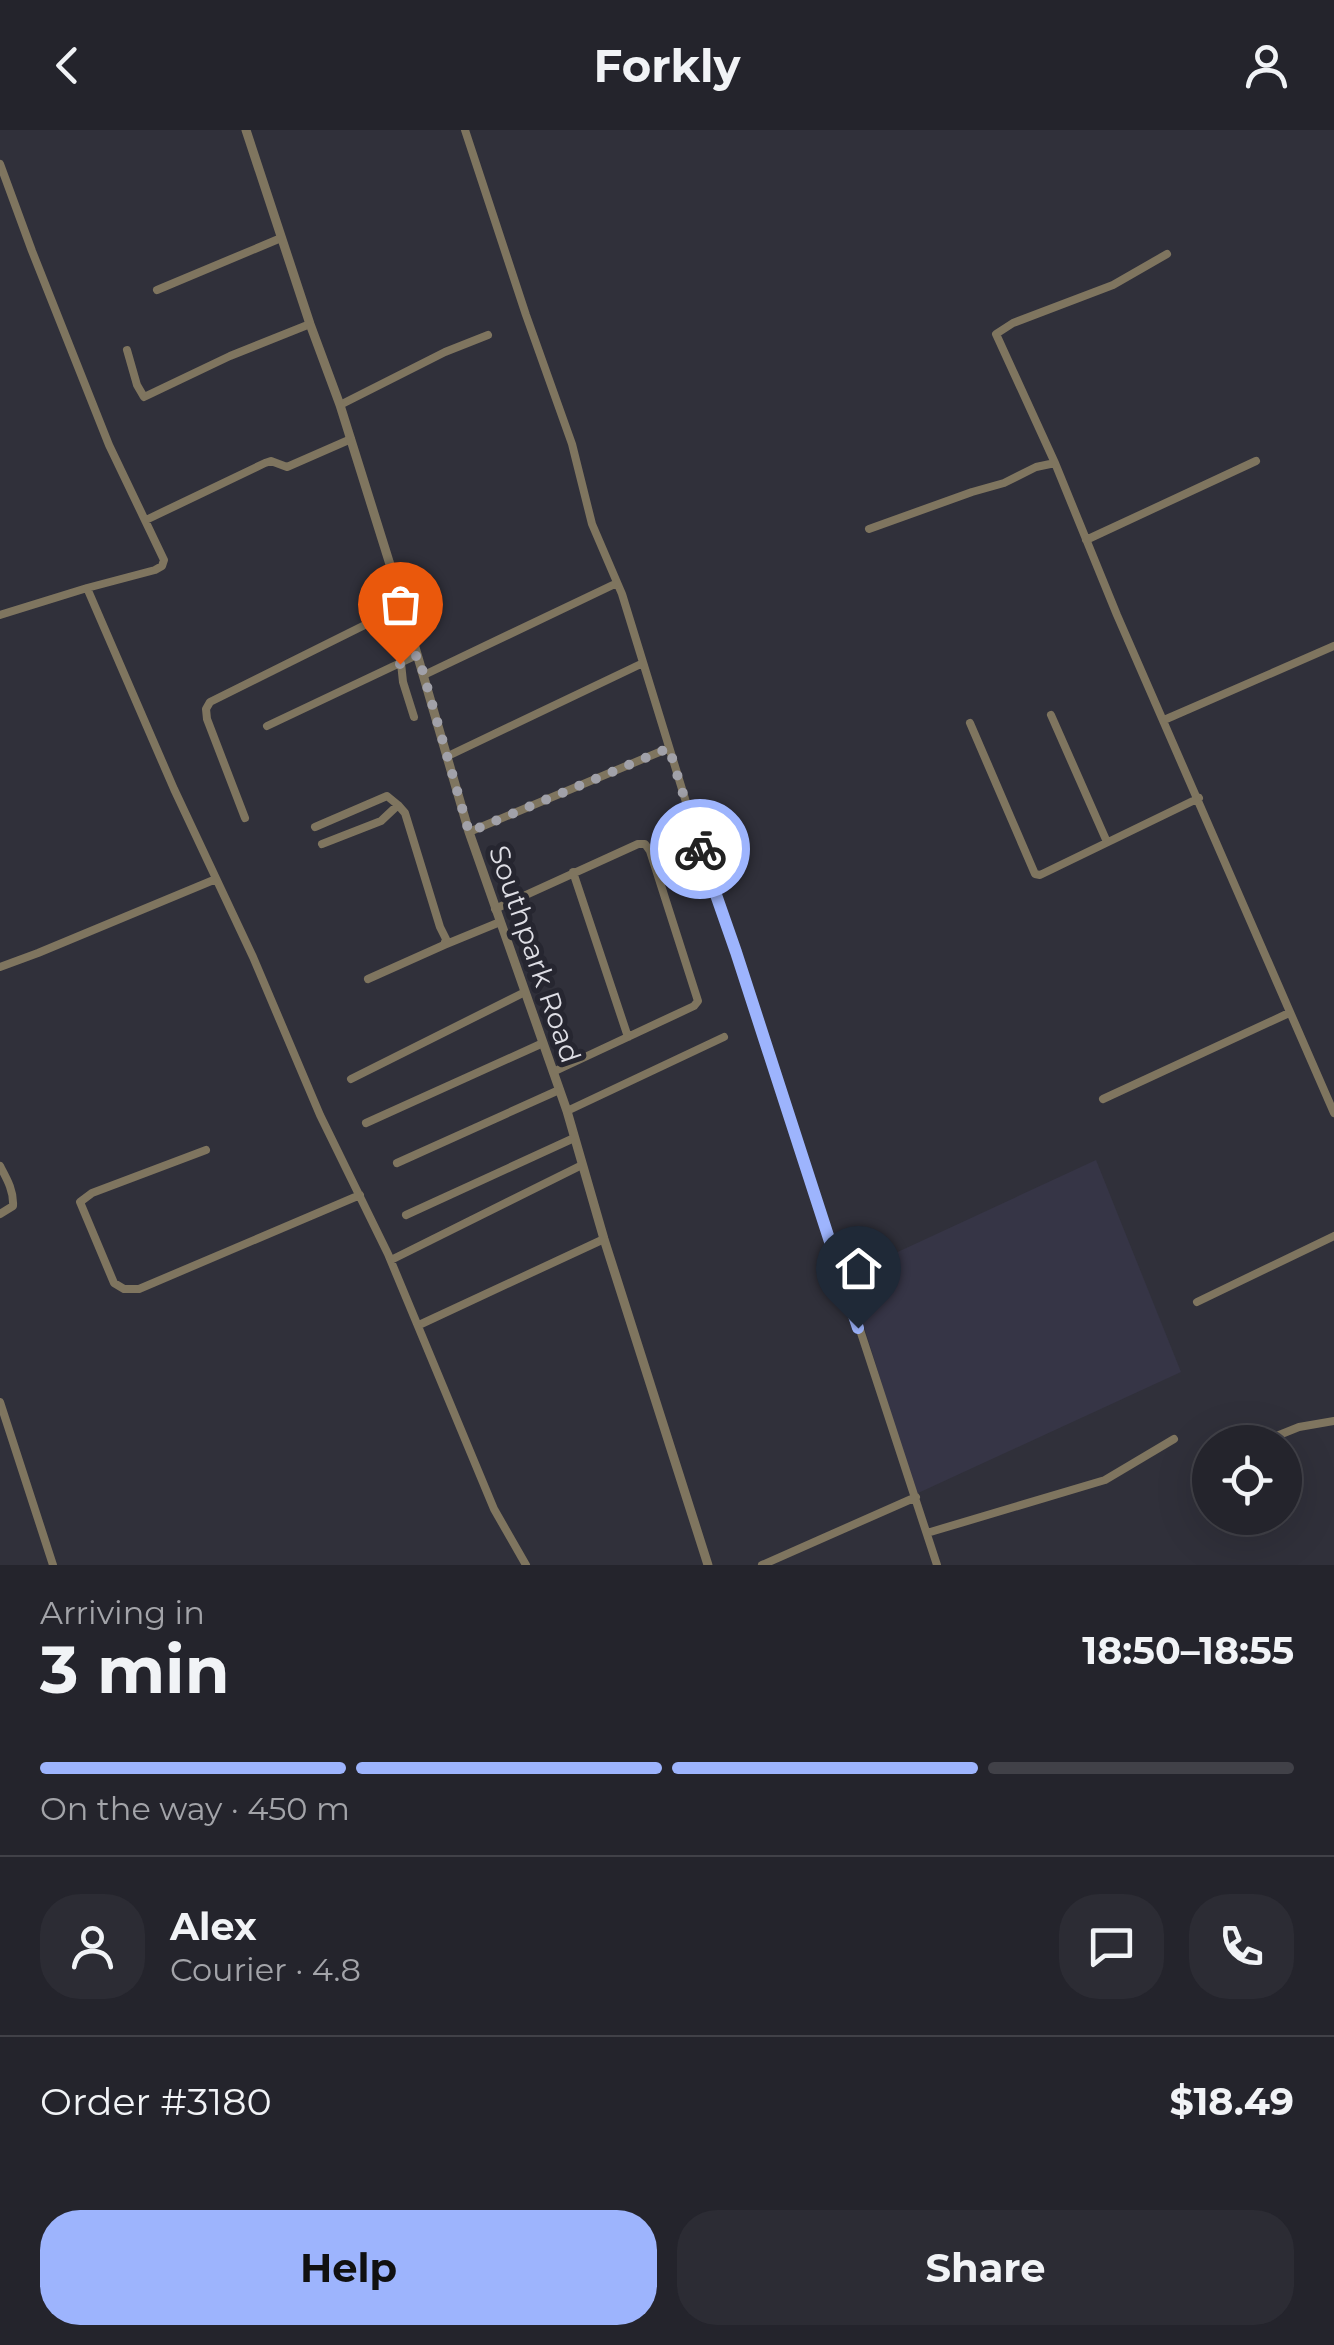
<!DOCTYPE html>
<html lang="en">
<head>
<meta charset="utf-8">
<style>
  :root { --surface:#24242c; --page:#2c2c34; --text:#f1f3f6; --muted:#a3a4a9; --line:#414148; --accent:#9db4fd }
  body { margin:0; font-family:Montserrat,sans-serif; background:var(--page); color:var(--text); height:100vh; display:flex; flex-direction:column; font-size:38px; white-space:nowrap }
  * { box-sizing:border-box; margin:0 }
  p { font-size:32px; color:var(--muted) }
  .icon { flex:none; width:55px; height:55px; fill:none; stroke:currentColor; stroke-width:2; stroke-linecap:round; stroke-linejoin:round }
  .map { position:relative; height:1435px; overflow:hidden }
  .details { display:flex; flex-direction:column; background:var(--surface); flex:1 }
  .details>* { flex:none }
  .controls { position:absolute; left:1192px; top:1295px; display:grid; gap:20px }
  .controls a { display:grid; place-items:center; width:110px; height:110px; border-radius:50%; background:var(--surface); box-shadow:0 10px 40px #0002,0 0 0 2px var(--line); font-size:50px }
  .pin { position:absolute; display:grid; place-items:center; width:85px; height:85px; color:#fff; margin:-102px -42px; border-radius:50% 50% 50% 0; rotate:-45deg; box-shadow:0 0 10px #0007 }
  .pin .icon { rotate:45deg }
  .courier { position:absolute; display:grid; place-items:center; width:100px; height:100px; margin:-50px; border:8px solid #9db4fd; border-radius:50%; background:#fff; color:#222; box-shadow:0 2px 12px #0007 }
  .headline em { font-style:normal; font-weight:700 }
  .headline div { display:flex; flex-direction:column-reverse }
  .headline { display:flex; align-items:center; justify-content:space-between; height:170px; padding:0 40px }
  h1 { font-size:65px; font-weight:700; line-height:75px }
  .bar { display:grid; grid-template-columns:repeat(4,1fr); gap:15px 10px; align-content:center; height:120px; padding:0 40px }
  .bar i { height:12px; border-radius:8px; background:var(--line) }
  .bar .selected { background:var(--accent) }
  .bar p { grid-column:span 4 }
  .line { display:flex; align-items:center; gap:25px; padding:0 40px; border-top:2px solid var(--line) }
  .line div { flex:1 }
  .round { display:grid; place-items:center; flex:none; width:105px; height:105px; border-radius:40px; background:var(--page) }
  .primary-button { display:flex; gap:20px; margin-top:auto; padding:20px 40px }
  .primary-button a { flex:1; height:115px; border-radius:40px; background:var(--accent); color:#111; font-size:40px; font-weight:700; line-height:115px; text-align:center }
  .primary-button a+a { background:var(--page); color:var(--text) }
  header { display:flex; justify-content:space-between; align-items:center; height:130px; padding:0 40px; background:var(--surface); font-size:45px; font-weight:700 }
  .map>svg:first-child { display:block }
</style>
</head>
<body>
<header><svg class="icon" aria-label="back" viewBox="0 0 24 24"><path d="M15 5l-7 7 7 7"/></svg>Forkly<svg class="icon" aria-label="person" viewBox="0 0 24 24"><circle cx="12" cy="8" r="4"/><path d="M4 21q1-7 8-7t8 7"/></svg></header>
<div class="map">
<svg width="1334" height="1435" viewBox="0 0 1334 1435">
  <rect width="100%" height="100%" fill="#30303a"/>
  <!-- built -->
  <path fill="#363546" d="M1096,1030L1181,1242L916,1364L848,1145Z"/>
  <g fill="none" stroke-linecap="round" stroke-linejoin="round">
    <!-- minor -->
    <path stroke="#7f755f" stroke-width="8" d="M465,0L526,185L572,314L592,394L622,464L702,724L736,821L937,1435
      M0,34L32,121L109,315L164,430L162,436L155,440L87,458L174,659L253,827L320,985L388,1124L494,1379L526,1435
      M1167,124L1113,155L1013,193L996,204L1055,333L1117,485L1334,983
      M157,160L281,108
      M127,220L137,255L144,267L230,226L310,194
      M340,275L445,222L488,205
      M146,390L265,333L271,331L287,337L351,309
      M869,399L972,362L1004,353L1036,337L1055,333
      M1086,410L1256,331
      M0,485L87,458
      M401,533L403,552L414,587
      M424,545L617,453
      M1051,585L1107,712
      M1164,590L1334,516
      M970,593L1035,744L1040,745L1199,668
      M267,596L417,525
      M448,626L643,533
      M245,688L207,589L206,579L210,572L403,476
      M315,697L387,666L398,675L381,691L322,714
      M469,702L669,618
      M573,742L628,907
      M495,779L638,714H645L650,721L698,871L694,876L553,942
      M444,815L500,792
      M0,837L38,823L216,749
      M368,849L444,815L446,809L440,797L405,683L398,675
      M351,949L525,862
      M1103,969L1289,883
      M567,981L724,907
      M366,993L543,913
      M206,1020L92,1063L80,1072L114,1153L124,1159H139L360,1065
      M397,1033L559,960
      M0,1036C7,1049 14,1061 13,1076L0,1084
      M406,1085L574,1008
      M391,1130L582,1035
      M1197,1172L1334,1106
      M419,1195L604,1109
      M0,1272L53,1435
      M1274,1307L1299,1297L1334,1291
      M927,1403L1105,1350L1174,1309
      M762,1435L916,1367"/>
    <!-- tertiary -->
    <path stroke="#7f755f" stroke-width="9" d="M246,0L310,194L340,275L403,476L469,702L567,981L604,1109L708,1435"/>
  </g>
  <g fill="none" stroke-linecap="round" stroke-linejoin="round">
    <!-- done -->
    <path stroke="#a1a1a9" stroke-width="10" stroke-dasharray="0 18" d="M400,534L418,525L469,702L669,618L700,719"/>
    <!-- route -->
    <path stroke="#9db4fd" stroke-width="12" d="M700,719L736,822L858,1198"/>
  </g>
  <g text-anchor="middle" dominant-baseline="central" stroke-width="10" stroke-linejoin="round" paint-order="stroke">
    <!-- street labels -->
    <g font-size="28" fill="#dedee5" stroke="#262630">
      <text transform="translate(535 824) rotate(71)">Southpark Road</text>
    </g>
  </g>
</svg>
<div class="controls">
<a><svg class="icon" aria-label="locate" viewBox="0 0 24 24"><circle cx="12" cy="12" r="6"/><path d="M12 2v4M12 18v4M2 12h4M18 12h4"/></svg></a>
</div>
<div class="pin" style="left:400px;top:534px;background:#ea580c"><svg class="icon" aria-label="bag" viewBox="0 0 24 24"><path d="M5 8h14l-1 12H6zM9 8a3 3 0 0 1 6 0"/></svg></div>
<div class="pin" style="left:858px;top:1198px;background:#1f2937"><svg class="icon" aria-label="home" viewBox="0 0 24 24"><path d="M3 11l9-7 9 7M6 9v11h12V9"/></svg></div>
<div class="courier" style="left:700px;top:719px"><svg class="icon" aria-label="bike" viewBox="0 0 24 24"><circle cx="6" cy="16" r="4"/><circle cx="18" cy="16" r="4"/><path d="M6 16l4-8h5l3 8M10 8l3 8H6M13 5h3"/></svg></div>
</div>
<section class="details">
<div class="headline"><div><h1>3 min</h1><p>Arriving in</p></div><em>18:50–18:55</em></div>
<div class="bar"><i class="selected"></i><i class="selected"></i><i class="selected"></i><i></i><p>On the way · 450 m</p></div>
<div class="line" style="height:180px"><a class="round"><svg class="icon" aria-label="person" viewBox="0 0 24 24"><circle cx="12" cy="8" r="4"/><path d="M4 21q1-7 8-7t8 7"/></svg></a><div><b>Alex</b><p>Courier · 4.8</p></div><a class="round"><svg class="icon" aria-label="chat" viewBox="0 0 24 24"><path d="M4 5h16v11H9l-5 4z"/></svg></a><a class="round"><svg class="icon" aria-label="phone" viewBox="0 0 24 24"><path d="M5 4h4l2 5-3 2q2 4 5 5l2-3 5 2v4C11 20 4 13 5 4z"/></svg></a></div>
<div class="line" style="height:130px"><div>Order #3180</div><b>$18.49</b></div>
<div class="primary-button"><a>Help</a><a>Share</a></div>
</section>
</body>
</html>
